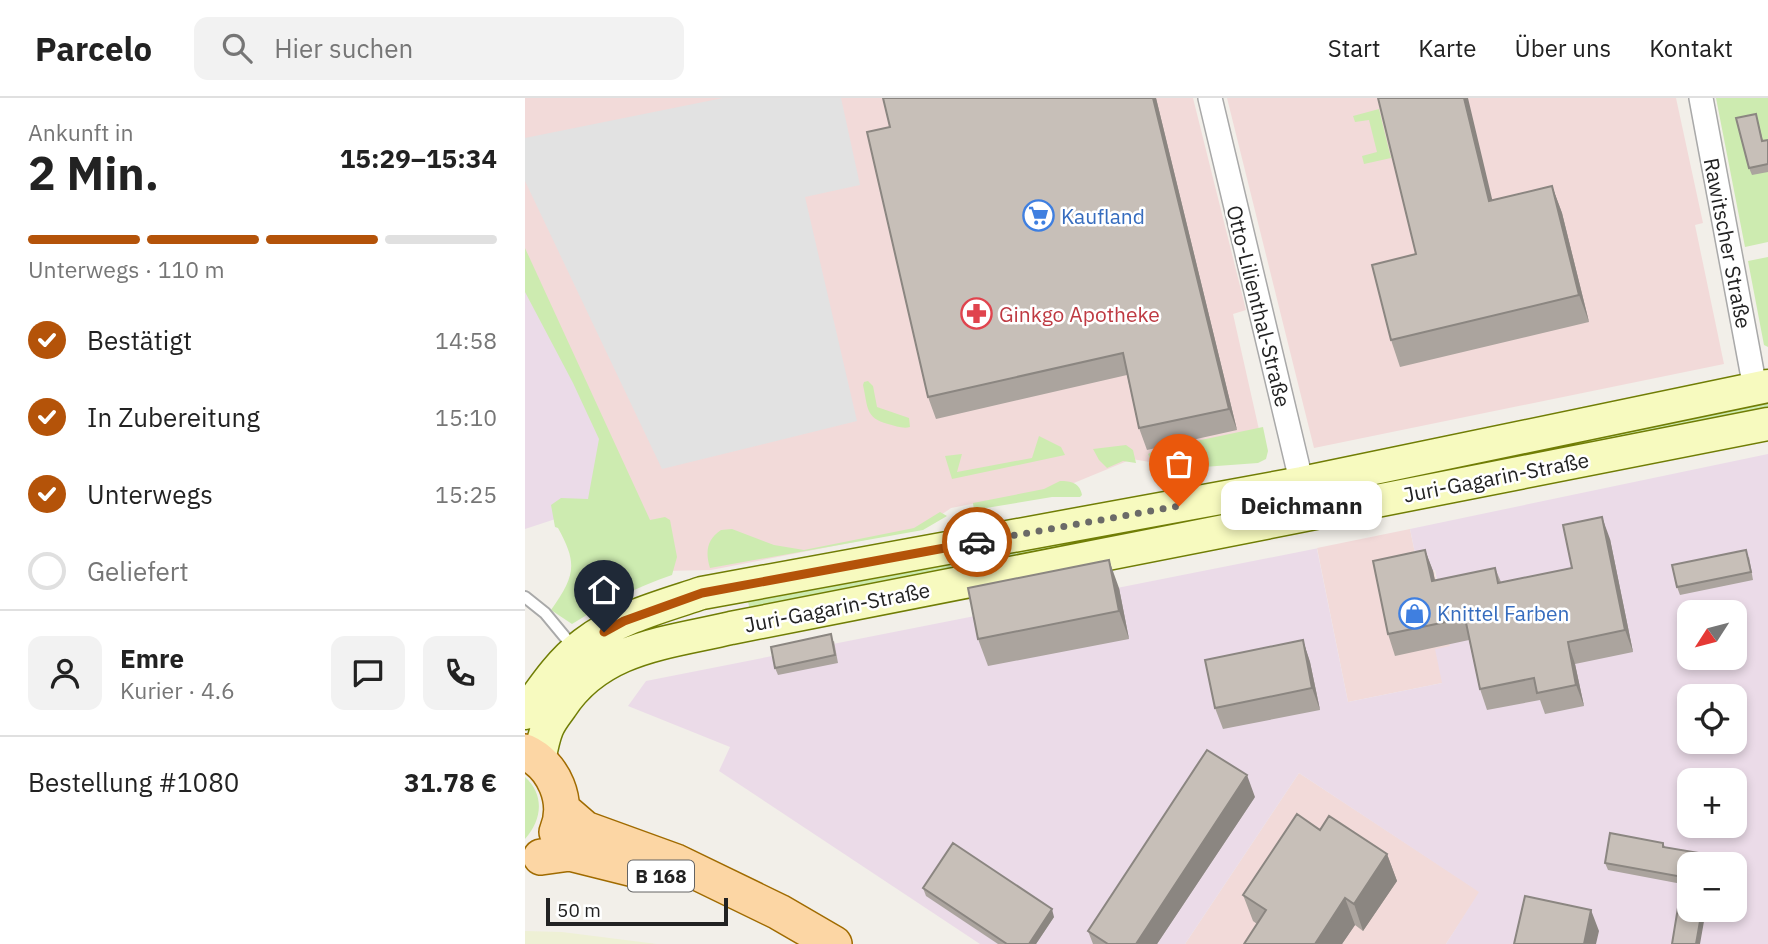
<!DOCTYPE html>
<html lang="de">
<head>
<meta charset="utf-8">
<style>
  :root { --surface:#fff; --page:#f2f2f2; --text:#222; --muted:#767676; --line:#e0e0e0; --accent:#b45309 }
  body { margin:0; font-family:"IBM Plex Sans",sans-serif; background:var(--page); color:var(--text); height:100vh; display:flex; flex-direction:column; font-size:26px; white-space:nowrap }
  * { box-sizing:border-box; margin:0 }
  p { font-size:23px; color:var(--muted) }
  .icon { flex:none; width:38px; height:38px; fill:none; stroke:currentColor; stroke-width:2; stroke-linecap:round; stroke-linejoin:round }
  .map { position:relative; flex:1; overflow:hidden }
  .drawer { display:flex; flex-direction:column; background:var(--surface); width:525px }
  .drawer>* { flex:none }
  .needle { width:46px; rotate:234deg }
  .buttons { position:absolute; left:1152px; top:502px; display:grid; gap:14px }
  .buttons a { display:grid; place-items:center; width:70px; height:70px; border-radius:14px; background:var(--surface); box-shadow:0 4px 10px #0003; font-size:35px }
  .scale { position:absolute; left:21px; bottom:18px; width:182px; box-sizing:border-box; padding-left:7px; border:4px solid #222; border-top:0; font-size:19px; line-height:24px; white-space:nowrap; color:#222; -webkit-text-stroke:5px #fff; paint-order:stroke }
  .pin { position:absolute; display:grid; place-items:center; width:60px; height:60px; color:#fff; margin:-72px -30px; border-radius:50% 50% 50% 0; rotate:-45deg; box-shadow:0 0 7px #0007 }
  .pin .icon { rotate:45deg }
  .courier { position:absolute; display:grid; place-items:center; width:70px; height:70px; margin:-35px; border:5px solid #b45309; border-radius:50%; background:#fff; color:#222; box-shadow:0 2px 9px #0007 }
  .bubble { position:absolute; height:49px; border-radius:14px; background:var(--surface); box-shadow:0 4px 10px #0003; font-size:23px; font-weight:700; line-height:49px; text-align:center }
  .headline em { font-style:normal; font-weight:700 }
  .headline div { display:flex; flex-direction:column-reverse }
  .headline { display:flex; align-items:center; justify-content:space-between; height:119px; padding:0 28px }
  h1 { font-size:46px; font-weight:700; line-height:52px }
  .bar { display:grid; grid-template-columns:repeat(4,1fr); gap:10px 7px; align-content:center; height:84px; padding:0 28px }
  .bar i { height:9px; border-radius:5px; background:var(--line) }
  .bar .current { background:var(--accent) }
  .bar p { grid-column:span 4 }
  .line { display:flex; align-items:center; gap:18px; padding:0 28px; border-top:2px solid var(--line) }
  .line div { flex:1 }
  .round { display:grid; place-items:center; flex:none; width:74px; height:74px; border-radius:14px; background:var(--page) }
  ol { padding:0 28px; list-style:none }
  li { display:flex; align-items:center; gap:21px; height:77px }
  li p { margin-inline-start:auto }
  li .icon { padding:7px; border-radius:50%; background:var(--accent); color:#fff; stroke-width:4 }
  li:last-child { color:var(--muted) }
  li i { width:38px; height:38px; border:4px solid var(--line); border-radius:50% }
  header { display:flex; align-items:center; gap:42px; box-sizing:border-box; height:98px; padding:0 35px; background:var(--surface); border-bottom:2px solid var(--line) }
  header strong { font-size:33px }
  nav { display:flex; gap:38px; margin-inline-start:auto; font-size:24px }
  .search { width:490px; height:63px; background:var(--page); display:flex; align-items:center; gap:18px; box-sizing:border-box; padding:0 24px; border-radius:14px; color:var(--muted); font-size:26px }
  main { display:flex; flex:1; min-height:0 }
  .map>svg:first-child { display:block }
</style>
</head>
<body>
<header>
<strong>Parcelo</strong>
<div class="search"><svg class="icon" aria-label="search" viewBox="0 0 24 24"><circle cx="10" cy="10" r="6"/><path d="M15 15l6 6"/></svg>Hier suchen</div>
<nav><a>Start</a><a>Karte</a><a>Über uns</a><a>Kontakt</a></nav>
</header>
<main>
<section class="drawer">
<div class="headline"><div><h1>2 Min.</h1><p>Ankunft in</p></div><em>15:29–15:34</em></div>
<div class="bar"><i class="current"></i><i class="current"></i><i class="current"></i><i></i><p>Unterwegs · 110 m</p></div>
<ol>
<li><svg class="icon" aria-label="check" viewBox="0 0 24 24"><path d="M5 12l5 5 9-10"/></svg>Bestätigt<p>14:58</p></li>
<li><svg class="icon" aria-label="check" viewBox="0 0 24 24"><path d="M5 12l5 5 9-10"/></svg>In Zubereitung<p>15:10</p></li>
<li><svg class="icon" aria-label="check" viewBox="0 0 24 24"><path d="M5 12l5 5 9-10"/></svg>Unterwegs<p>15:25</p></li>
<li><i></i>Geliefert</li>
</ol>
<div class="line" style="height:126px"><a class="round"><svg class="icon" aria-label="person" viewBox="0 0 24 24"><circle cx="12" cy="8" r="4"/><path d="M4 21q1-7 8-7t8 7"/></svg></a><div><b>Emre</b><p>Kurier · 4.6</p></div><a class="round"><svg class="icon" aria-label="chat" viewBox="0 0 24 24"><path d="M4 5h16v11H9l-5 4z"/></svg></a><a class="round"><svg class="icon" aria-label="phone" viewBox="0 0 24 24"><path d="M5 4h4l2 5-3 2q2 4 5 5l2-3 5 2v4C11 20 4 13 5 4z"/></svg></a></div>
<div class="line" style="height:91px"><div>Bestellung #1080</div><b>31.78 €</b></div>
</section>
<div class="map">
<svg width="1243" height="846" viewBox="0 0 1243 846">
  <rect width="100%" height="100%" fill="#f2efe9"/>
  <!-- commercial -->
  <path fill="#f2dad9" d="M0,0H668L721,212L708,216L737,345L654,369L607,361L544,387L426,410L396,431L186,472L137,473L0,173Z
    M702,0H1151L1178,125L1170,127L1199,266L789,350Z
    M885,431L894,475L909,472L925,548L917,585L823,604L792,450Z
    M774,675L955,794L921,846H660Z"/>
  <!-- industrial -->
  <path fill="#ebdbe8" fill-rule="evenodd" d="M0,173L79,339L64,410L0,431Z
    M1243,356V846H921L954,794L774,675L660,846H455L194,673L205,649L103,608L121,583L794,450L792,451L823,604L917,585L910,551L925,548L910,472L894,475L885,431ZM1164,514H1209V560H1164ZM1164,598H1209V644H1164ZM1164,682H1209V728H1164ZM1164,766H1209V812H1164Z"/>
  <!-- farmland -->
  <path fill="#eef0d5" d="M0,833L37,834L132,846H0Z"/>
  <!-- grass -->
  <path fill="#cdebb0" d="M1191,0H1243V144L1220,149Z
    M854,11L866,60L839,66L837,58L852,54L844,22L830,24L828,18Z
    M0,150L125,422L140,419L145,422L152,459L147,477C111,489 79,506 47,526L26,512C50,478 53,466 33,430L30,429L26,407L36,400L63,401L74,341L48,285L0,194Z
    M1243,159V249L1239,247L1223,163Z
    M343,283L348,288L352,309L384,320L385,329C378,331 371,328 363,326C340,320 343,309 338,287L339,284Z
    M1243,303V314L851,391L849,381Z
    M738,329L743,353L741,361L733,365L637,372L629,368L623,356L633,351Z
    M514,338L536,349L540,357L427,381L420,358L437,356L432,374L507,360Z
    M601,347L608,352L611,365L598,363L582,370L574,362L568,351Z
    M535,383C546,383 555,385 557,397L555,399H527L449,412L448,405L519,391Z
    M415,414L422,418L398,432L185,470C180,454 182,441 196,432L207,431L249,447L279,452L389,430Z
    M577,437L579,444L226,515L223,504Z
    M0,679C20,697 17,722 0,741Z"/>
  <!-- parking -->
  <path fill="#e2e2e2" d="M198,0H316L335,87L280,99L332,323L137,371L0,83V40Z"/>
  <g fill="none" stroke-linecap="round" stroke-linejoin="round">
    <defs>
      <path id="lane" d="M0,499L20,515L49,550"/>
      <path id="street" d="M685,0L780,399
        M1176,0L1230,290"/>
      <path id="secondary" d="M0,615C18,590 34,565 59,546C92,520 138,508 177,495L777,385L1243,288
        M14,663C16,653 18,641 22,631C25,623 31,616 36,609C75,549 142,545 206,530L1243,326"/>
      <path id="primary" d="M0,654C29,667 45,704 32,734
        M38,712L60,731L151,764L254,814L309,846
        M16,759L45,755L121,774"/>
    </defs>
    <!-- lane casing -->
    <use href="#lane" stroke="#a9a9a9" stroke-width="14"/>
    <!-- street casing -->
    <use href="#street" stroke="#a9a9a9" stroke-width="26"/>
    <!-- secondary casing -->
    <use href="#secondary" stroke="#707d05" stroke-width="35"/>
    <!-- primary casing -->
    <use href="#primary" stroke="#a06b00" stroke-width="38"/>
    <!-- lane -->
    <use href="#lane" stroke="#fff" stroke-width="10"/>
    <!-- street -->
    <use href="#street" stroke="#fff" stroke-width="23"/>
    <!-- secondary -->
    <use href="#secondary" stroke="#f7fabf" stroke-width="32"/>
    <!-- primary -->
    <use href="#primary" stroke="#fcd6a4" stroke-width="35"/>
  </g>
  <!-- wall -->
  <path fill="#aba49e" d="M631,0L712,332L622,352L614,330L602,277L411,321L403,299L365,29Z
    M1231,16L1238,43L1243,42V74L1227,77L1224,70Z
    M1027,88L1037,115L1064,224L875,269L866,242L967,102Z
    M1085,441L1108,554L1050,566L1059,608L1020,616L1015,602L962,612L955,591L944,542L870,558L863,536L900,452L908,473L910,482L970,470L976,484L1047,470Z
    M1224,459L1228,482L1155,497L1152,489Z
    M594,490L604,541L463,568L453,541Z
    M309,543L313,565L253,577L250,570Z
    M778,543L785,564L795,612L698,631L690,610Z
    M730,699L632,846H568L563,833Z
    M1138,745L1140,749L1186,757L1189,766H1164L1157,786L1083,772L1080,765Z
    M862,756L872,783L838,833L830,827L817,846H719L732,826L728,823L718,797Z
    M398,790L529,819L511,846H473L401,798Z"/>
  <!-- shaded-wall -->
  <path fill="#8b8681" d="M628,0H631L712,332L704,311Z
    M939,0H943L974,130L964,103Z
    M1027,88L1037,115L1064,224L1054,197Z
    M1077,419L1085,441L1108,554L1100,532Z
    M900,452L908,473L914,504L907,483Z
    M584,462L594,490L604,541L594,513Z
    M778,542L785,564L795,612L787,590Z
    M1043,544L1050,566L1059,608L1051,587Z
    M722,677L730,699L632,846H611Z
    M862,756L872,783L838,833L829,806Z
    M1186,757L1189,764V766H1185Z
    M820,800L830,827L817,846H790Z
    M527,811L529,819L511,846H504Z
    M1066,812L1074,833L1071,846H1059Z
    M1177,812H1181L1175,846H1171Z"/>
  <!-- building -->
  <path fill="#c7bfb8" stroke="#8b8681" stroke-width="2" d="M358,0H628L704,311L614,330L598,255L403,299L342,34L365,29Z
    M853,0H939L964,103L1027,88L1054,197L866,242L847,167L891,156Z
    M1231,16L1237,43L1243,42V66L1224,70L1211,20Z
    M1077,419L1100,532L1043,544L1051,587L1012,595L1009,580L955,591L940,520L863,536L848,463L900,452L907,483L970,470L973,485L1047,470L1038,427Z
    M1221,452L1226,474L1152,489L1147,467Z
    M584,462L594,513L453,541L443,490Z
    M306,536L310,557L250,570L246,549Z
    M778,542L787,590L690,610L680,562Z
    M682,652L722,677L611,846H583L563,833Z
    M772,716L795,732L804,718L862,756L829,806L820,800L790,846H719L741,812L718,797Z
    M1085,735L1138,745V749L1186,757L1185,766H1164V812H1177L1171,846H1147L1158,779L1080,765Z
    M428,745L527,811L504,846H482L398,790Z
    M1000,798L1066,812L1059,846H989Z"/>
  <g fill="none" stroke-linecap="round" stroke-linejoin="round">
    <!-- done -->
    <path stroke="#6b6a68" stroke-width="7" stroke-dasharray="0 12.6" d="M452,444L654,408"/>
    <!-- route -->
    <path stroke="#b45309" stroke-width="9" d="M79,534L99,523L177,495L452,444"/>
  </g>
  <!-- icons -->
  <defs>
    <symbol id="supermarket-ring" viewBox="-11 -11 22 22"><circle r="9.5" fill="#fff" stroke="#3f7fe0" stroke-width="1.5"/><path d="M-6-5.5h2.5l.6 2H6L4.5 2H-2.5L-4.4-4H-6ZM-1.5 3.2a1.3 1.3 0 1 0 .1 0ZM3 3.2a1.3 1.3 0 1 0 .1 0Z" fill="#3f7fe0"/></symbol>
    <symbol id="pharmacy-ring" viewBox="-11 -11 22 22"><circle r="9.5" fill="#fff" stroke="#e0444e" stroke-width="1.5"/><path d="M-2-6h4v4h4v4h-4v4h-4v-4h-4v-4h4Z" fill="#e0444e"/></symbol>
    <symbol id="shop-ring" viewBox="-11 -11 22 22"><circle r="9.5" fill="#fff" stroke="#3f7fe0" stroke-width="1.5"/><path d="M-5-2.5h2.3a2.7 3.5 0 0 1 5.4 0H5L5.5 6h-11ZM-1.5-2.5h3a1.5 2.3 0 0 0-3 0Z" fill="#3f7fe0"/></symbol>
  </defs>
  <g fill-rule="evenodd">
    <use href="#supermarket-ring" x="496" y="100" width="35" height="35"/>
    <use href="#pharmacy-ring" x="434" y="198" width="35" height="35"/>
    <use href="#shop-ring" x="872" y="498" width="35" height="35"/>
  </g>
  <g text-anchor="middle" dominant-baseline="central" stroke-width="5" stroke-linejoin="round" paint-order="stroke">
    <!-- shield labels -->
    <rect fill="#fff" stroke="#646464" stroke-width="2" x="103" y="762.5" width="66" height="31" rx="5"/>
    <g font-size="19" font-weight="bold" fill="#222">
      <text x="136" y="778">B 168</text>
    </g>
    <!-- shop labels -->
    <g font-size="21" fill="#366cbe" stroke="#fff" text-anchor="start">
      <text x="536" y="118">Kaufland</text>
      <text x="912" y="515">Knittel Farben</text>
    </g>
    <!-- street labels -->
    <g font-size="21" fill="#222" stroke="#fff">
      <text transform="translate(1203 145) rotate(79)">Rawitscher Straße</text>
      <text transform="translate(734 208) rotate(76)">Otto-Lilienthal-Straße</text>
      <text transform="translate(971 379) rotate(-11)">Juri-Gagarin-Straße</text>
      <text transform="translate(312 509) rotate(-11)">Juri-Gagarin-Straße</text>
    </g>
    <!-- health labels -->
    <g font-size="21" fill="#be3a42" stroke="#fff" text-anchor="start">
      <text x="474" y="216">Ginkgo Apotheke</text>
    </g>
  </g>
</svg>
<div class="buttons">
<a><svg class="needle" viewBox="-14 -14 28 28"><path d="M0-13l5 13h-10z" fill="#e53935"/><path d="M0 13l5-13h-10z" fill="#767676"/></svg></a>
<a><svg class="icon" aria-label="locate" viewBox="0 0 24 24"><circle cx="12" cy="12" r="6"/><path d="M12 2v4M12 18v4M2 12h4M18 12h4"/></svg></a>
<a>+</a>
<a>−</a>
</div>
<div class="scale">50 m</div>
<div class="pin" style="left:654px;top:408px;background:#ea580c"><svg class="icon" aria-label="bag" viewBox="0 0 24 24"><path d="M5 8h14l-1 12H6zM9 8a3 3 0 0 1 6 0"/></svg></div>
<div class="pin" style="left:79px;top:534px;background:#1f2937"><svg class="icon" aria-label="home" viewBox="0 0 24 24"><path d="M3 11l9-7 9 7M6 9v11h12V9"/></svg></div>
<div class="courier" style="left:452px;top:444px"><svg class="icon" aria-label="car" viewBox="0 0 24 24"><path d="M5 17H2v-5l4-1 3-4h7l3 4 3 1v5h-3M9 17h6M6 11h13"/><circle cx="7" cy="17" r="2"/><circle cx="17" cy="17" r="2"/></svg></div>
<div class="bubble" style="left:696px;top:383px;width:161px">Deichmann</div>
</div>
</main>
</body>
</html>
